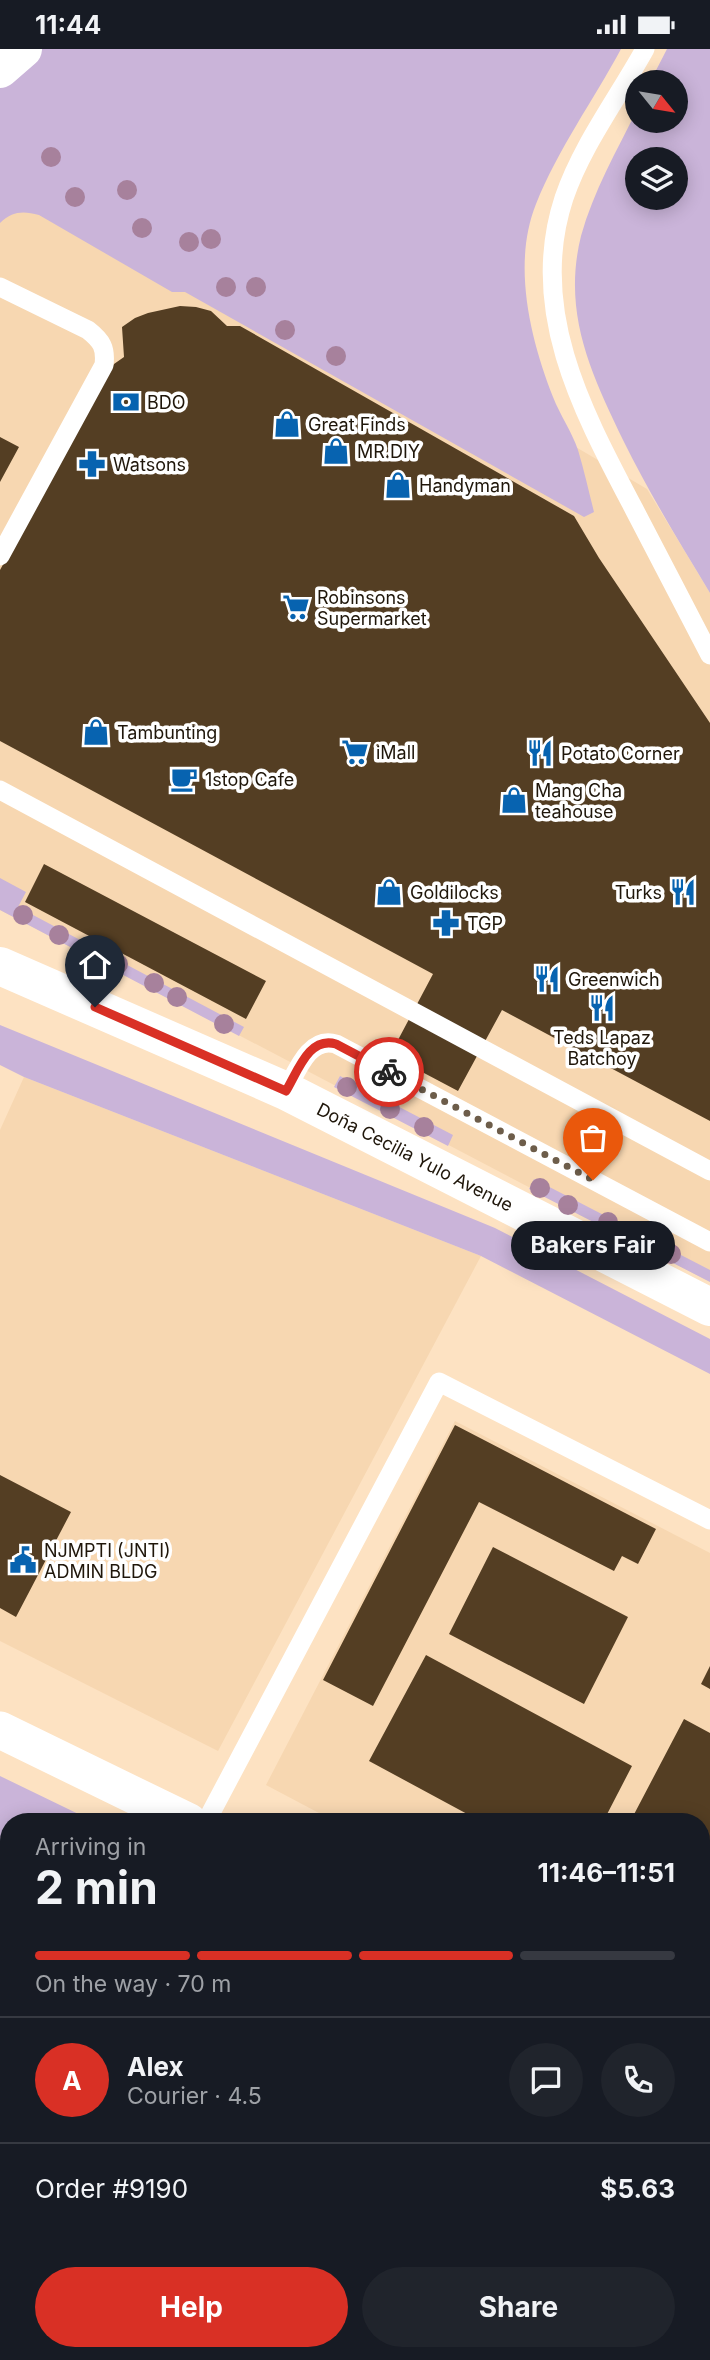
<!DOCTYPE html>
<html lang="en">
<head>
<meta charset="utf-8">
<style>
  :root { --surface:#171b24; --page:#20242c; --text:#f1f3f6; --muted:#9ea1a6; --line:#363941; --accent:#d93025 }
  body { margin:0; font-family:Inter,sans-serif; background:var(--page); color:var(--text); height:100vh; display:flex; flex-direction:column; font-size:26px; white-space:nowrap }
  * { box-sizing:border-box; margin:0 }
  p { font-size:23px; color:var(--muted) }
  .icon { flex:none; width:38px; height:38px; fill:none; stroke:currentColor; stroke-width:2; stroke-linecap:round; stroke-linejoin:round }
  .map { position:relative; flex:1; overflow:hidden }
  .side { position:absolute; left:0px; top:1764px; width:710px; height:548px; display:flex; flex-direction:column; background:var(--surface); border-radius:28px 28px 0 0; box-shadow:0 4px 18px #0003 }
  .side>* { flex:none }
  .needle { width:46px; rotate:120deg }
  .buttons { position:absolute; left:625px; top:21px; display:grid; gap:14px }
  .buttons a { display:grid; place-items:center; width:63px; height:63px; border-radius:50%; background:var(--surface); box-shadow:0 4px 18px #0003; font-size:35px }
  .pin { position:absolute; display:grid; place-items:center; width:60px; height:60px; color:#fff; margin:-72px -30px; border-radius:50% 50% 50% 0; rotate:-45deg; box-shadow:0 0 7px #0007 }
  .pin .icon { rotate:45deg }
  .courier { position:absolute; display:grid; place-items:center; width:70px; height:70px; margin:-35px; border:5px solid #d93025; border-radius:50%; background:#fff; color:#222; box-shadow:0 2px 9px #0007 }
  .bubble { position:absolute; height:49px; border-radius:24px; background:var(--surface); box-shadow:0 4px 18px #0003; font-size:23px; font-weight:700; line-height:49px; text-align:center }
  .head em { font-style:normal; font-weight:700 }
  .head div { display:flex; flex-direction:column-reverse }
  .head { display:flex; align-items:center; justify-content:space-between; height:119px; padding:0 35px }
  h1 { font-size:46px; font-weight:700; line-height:52px }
  .bar { display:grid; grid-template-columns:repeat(4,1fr); gap:10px 7px; align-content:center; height:84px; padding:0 35px }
  .bar i { height:9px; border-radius:5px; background:var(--line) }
  .bar .active { background:var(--accent) }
  .bar p { grid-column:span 4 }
  .line { display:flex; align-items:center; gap:18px; padding:0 35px; border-top:2px solid var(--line) }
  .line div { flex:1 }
  .round { display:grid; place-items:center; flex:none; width:74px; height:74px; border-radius:37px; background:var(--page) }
  .action { display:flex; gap:14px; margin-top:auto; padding:14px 35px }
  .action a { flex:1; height:80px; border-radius:42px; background:var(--accent); color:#fff; font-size:28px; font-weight:700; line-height:80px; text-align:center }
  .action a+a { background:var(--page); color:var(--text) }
  .status { display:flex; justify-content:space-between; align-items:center; height:49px; padding:0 35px; background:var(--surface); direction:ltr }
  .status svg { height:19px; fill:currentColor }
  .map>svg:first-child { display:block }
</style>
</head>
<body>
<div class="status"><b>11:44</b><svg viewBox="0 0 49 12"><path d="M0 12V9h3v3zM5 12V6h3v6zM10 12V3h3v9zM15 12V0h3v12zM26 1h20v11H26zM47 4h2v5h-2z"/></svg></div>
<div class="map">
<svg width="710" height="2311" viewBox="0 0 710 2311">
  <rect width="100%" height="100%" fill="#fde2c2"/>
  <!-- built -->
  <path fill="#f7d7b1" d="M0,58L647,440L710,544V1233L0,861Z
    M24,1028L481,1207L218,1702L0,1592V1081Z
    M455,1372L710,1504V1966L702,1962V1773H336L266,1736Z"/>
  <!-- green -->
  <path fill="#cab4d9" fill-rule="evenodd" d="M42,0H621C593,52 558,100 536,155C512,215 530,289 553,348C560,366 572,383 578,401C584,421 589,443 594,463L584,468L185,243H172L39,166C23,162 13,162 0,174V36Z
    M667,0H710V544C680,494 649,444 623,391C591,324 562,264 581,187C593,143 617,101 637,61V72H676V33H650ZM637,110H676V149H637Z
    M0,829L26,843L18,858L244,978L239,987L0,861Z
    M0,976L495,1179L710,1290V1325L481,1207L24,1028L0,1016Z
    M340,1027L453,1086L448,1097L334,1038Z
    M534,1130L710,1221V1233L529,1140Z
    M0,1727L95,1773H9V2303H119L115,2311H0Z"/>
  <!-- building -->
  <path fill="#543e23" d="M180,257L196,258L211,262L227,277H240L574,467L599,509L710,674V1072L502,961L458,1042L390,1006L433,925L0,692V521L114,315L124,308L122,278L135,269L148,264Z
    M0,388L19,398L0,433Z
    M44,815L266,932L246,970L25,853Z
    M455,1376L656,1480L638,1515L622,1507L614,1522L479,1453L373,1657L323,1631Z
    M0,1426L71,1463L16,1568L0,1559Z
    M493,1498L628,1568L584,1655L449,1585Z
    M426,1606L632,1717L603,1773H482L369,1712Z
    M710,1617V1640L701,1635Z
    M684,1670L710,1684V1834L702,1830V1773H630Z
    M36,2303H107L103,2311H32Z
    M338,2303H440L455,2311H334Z"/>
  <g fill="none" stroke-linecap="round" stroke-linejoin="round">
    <!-- lane -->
    <path stroke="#fff" stroke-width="19" d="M645,0C618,49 582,96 564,149C527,261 583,363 634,460C659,509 685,557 710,606
      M0,238L88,281C102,292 106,299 104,316L0,507
      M0,741L710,1122
      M286,1042C297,1022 309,987 336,995L710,1193
      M206,1773L439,1333L710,1471
      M199,2303L215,2311"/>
    <!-- street -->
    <path stroke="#fff" stroke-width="37" d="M0,1681L189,1773
      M702,2025L710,2029
      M166,2311L170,2303"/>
    <!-- secondary -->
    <path stroke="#fff" stroke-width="38" d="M0,20L23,0
      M0,917L286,1042L710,1258"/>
  </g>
  <!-- trees -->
  <g fill="#a7819c">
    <circle cx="51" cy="108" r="10"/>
    <circle cx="127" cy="141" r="10"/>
    <circle cx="75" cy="148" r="10"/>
    <circle cx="142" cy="179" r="10"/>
    <circle cx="211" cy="190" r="10"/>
    <circle cx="189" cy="193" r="10"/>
    <circle cx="226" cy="238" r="10"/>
    <circle cx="256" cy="238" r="10"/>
    <circle cx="285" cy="281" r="10"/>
    <circle cx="336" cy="307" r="10"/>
    <circle cx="23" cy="866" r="10"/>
    <circle cx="59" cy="886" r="10"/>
    <circle cx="96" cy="905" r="10"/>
    <circle cx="118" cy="915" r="10"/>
    <circle cx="154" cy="934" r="10"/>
    <circle cx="177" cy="948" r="10"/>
    <circle cx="224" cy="975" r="10"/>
    <circle cx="347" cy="1038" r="10"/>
    <circle cx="390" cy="1060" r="10"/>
    <circle cx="424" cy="1078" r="10"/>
    <circle cx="540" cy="1139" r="10"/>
    <circle cx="568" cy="1156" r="10"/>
    <circle cx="608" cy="1173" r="10"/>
    <circle cx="644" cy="1191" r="10"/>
    <circle cx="671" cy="1205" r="10"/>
  </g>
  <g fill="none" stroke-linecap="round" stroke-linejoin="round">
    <!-- done -->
    <path stroke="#6d5d4a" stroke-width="7" stroke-dasharray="0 12.6" d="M389,1023L593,1131"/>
    <!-- route -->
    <path stroke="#d93025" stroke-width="9" d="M95,958L286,1042C298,1022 309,987 336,995L389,1023"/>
  </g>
  <!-- icons -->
  <defs>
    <symbol id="bank-bare" viewBox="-9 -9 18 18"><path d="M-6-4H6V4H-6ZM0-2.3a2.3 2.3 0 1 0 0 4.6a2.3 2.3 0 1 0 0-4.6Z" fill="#0763b0" stroke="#fff" stroke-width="2.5" paint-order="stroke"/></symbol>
    <symbol id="shop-bare" viewBox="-9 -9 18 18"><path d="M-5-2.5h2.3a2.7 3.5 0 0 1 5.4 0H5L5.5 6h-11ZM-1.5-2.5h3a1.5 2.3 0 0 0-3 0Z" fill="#0763b0" stroke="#fff" stroke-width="2.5" paint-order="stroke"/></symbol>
    <symbol id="pharmacy-bare" viewBox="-9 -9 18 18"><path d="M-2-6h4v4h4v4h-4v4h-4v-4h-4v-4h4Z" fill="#0763b0" stroke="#fff" stroke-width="2.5" paint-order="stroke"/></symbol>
    <symbol id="supermarket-bare" viewBox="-9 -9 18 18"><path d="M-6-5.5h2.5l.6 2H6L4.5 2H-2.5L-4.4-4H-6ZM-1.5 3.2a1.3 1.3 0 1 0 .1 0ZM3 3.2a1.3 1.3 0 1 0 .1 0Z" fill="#0763b0" stroke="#fff" stroke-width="2.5" paint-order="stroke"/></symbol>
    <symbol id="restaurant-bare" viewBox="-9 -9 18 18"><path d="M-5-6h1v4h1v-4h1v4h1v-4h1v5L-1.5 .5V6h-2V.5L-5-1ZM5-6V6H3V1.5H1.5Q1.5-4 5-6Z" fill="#0763b0" stroke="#fff" stroke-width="2.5" paint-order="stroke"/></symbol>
    <symbol id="cafe-bare" viewBox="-9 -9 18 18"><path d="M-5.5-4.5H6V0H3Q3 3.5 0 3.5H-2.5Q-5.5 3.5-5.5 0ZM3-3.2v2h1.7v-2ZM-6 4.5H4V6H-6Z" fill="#0763b0" stroke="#fff" stroke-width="2.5" paint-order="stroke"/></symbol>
    <symbol id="civic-bare" viewBox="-9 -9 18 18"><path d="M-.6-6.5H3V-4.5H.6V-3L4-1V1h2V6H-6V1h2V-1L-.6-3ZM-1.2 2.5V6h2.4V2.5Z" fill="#0763b0" stroke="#fff" stroke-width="2.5" paint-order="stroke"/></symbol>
  </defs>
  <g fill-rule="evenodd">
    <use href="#bank-bare" x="107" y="334" width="38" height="38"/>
    <use href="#shop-bare" x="268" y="356" width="38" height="38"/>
    <use href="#shop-bare" x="317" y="383" width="38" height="38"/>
    <use href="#pharmacy-bare" x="73" y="396" width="38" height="38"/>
    <use href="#shop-bare" x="379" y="417" width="38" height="38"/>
    <use href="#supermarket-bare" x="277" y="539" width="38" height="38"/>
    <use href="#shop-bare" x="77" y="664" width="38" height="38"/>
    <use href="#supermarket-bare" x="336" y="684" width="38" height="38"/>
    <use href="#restaurant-bare" x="521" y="685" width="38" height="38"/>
    <use href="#cafe-bare" x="165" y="711" width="38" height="38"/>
    <use href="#shop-bare" x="495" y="732" width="38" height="38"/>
    <use href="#shop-bare" x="370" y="824" width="38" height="38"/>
    <use href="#restaurant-bare" x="664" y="824" width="38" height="38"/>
    <use href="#pharmacy-bare" x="427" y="855" width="38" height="38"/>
    <use href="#restaurant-bare" x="528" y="911" width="38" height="38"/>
    <use href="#restaurant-bare" x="583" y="940" width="38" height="38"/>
    <use href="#civic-bare" x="4" y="1492" width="38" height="38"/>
  </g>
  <g text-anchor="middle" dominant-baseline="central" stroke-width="7" stroke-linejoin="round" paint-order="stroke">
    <!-- poi labels -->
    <g font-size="18" fill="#1f160a" stroke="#fff" text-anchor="start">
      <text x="147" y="353">BDO</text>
      <text x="308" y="375">Great Finds</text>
      <text x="357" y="402">MR.DIY</text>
      <text x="113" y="415">Watsons</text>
      <text x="419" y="436">Handyman</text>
      <text x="317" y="548">Robinsons<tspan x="317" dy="21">Supermarket</tspan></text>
      <text x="117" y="683">Tambunting</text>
      <text x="376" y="703">iMall</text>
      <text x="561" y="704">Potato Corner</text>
      <text x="205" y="730">1stop Cafe</text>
      <text x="535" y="741">Mang Cha<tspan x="535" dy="21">teahouse</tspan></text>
      <text x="410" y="843">Goldilocks</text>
      <text x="662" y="843" text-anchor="end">Turks</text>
      <text x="467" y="874">TGP</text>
      <text x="568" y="930">Greenwich</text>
      <text x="602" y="988" text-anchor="middle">Teds Lapaz<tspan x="602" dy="21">Batchoy</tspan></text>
      <text x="44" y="1501">NJMPTI (JNTI)<tspan x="44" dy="21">ADMIN BLDG</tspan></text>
    </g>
    <!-- street labels -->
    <g font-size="18" fill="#1f160a" stroke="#fff">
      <text transform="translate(415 1108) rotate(27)">Doña Cecilia Yulo Avenue</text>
    </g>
  </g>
</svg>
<div class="buttons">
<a><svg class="needle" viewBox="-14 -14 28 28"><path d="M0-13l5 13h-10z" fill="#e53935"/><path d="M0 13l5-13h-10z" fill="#9ea1a6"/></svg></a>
<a><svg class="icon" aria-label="layers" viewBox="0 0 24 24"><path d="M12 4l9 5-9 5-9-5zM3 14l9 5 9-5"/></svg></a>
</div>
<div class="pin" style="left:593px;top:1131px;background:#ea580c"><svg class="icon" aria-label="bag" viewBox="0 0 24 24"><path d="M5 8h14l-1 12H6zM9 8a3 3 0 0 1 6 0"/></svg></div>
<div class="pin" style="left:95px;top:958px;background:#1f2937"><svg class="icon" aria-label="home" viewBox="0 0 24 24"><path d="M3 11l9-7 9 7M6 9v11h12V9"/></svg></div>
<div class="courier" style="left:389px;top:1023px"><svg class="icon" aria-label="bike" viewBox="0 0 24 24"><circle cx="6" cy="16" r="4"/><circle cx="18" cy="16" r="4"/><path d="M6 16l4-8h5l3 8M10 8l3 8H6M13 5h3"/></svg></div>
<div class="bubble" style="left:511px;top:1172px;width:164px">Bakers Fair</div>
<section class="side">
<div class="head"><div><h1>2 min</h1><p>Arriving in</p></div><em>11:46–11:51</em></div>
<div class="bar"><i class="active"></i><i class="active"></i><i class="active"></i><i></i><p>On the way · 70 m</p></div>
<div class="line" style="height:126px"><b class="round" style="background:var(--accent);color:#fff">A</b><div><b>Alex</b><p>Courier · 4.5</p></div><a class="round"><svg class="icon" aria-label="chat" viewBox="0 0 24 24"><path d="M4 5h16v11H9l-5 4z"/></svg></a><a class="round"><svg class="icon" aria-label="phone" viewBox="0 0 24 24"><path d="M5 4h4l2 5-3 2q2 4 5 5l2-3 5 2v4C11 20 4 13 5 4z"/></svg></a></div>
<div class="line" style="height:91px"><div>Order #9190</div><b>$5.63</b></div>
<div class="action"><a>Help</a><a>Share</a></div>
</section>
</div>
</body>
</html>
